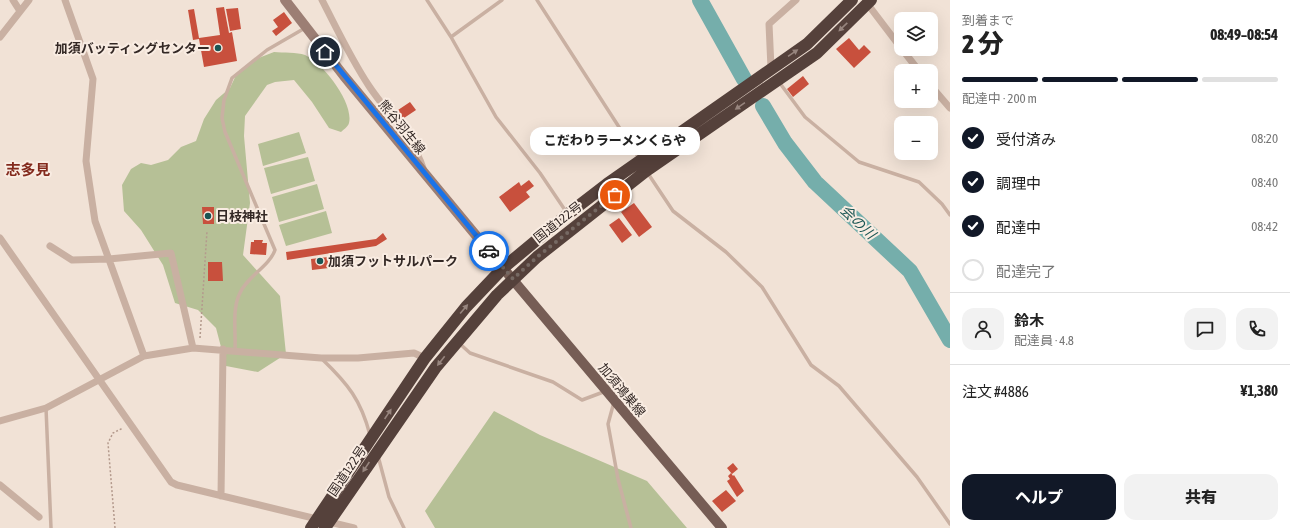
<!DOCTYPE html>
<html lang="ja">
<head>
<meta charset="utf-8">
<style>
  :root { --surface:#fff; --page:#f2f2f2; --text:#222; --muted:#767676; --line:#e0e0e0; --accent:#111827 }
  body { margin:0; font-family:"Asap Condensed","Noto Sans JP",sans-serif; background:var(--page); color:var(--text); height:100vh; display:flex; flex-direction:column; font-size:15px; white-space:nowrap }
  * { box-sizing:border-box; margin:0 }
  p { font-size:13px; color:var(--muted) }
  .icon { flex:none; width:22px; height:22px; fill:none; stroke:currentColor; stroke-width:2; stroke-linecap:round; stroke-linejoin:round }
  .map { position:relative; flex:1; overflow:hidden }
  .side { display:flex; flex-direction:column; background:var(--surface); width:340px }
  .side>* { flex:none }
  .fabs { position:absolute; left:894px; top:12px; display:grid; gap:8px }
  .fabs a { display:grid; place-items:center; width:44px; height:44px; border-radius:8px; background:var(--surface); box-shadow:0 4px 16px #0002; font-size:20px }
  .pin { position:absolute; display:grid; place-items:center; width:34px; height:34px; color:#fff; margin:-17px; border:2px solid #fff; border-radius:50%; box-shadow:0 1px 4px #0007 }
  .courier { position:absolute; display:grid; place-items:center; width:40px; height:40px; margin:-20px; border:3px solid #1a73e8; border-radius:50%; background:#fff; color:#222; box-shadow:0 1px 5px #0007 }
  .bubble { position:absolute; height:28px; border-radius:12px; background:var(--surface); box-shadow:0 4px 16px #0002; font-size:13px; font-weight:800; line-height:28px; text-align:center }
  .overview em { font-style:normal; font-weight:800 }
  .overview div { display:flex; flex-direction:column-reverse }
  .overview { display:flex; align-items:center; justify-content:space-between; height:68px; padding:0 12px }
  h1 { font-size:26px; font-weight:800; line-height:30px }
  .bar { display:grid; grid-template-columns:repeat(4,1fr); gap:6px 4px; align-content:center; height:48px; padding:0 12px }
  .bar i { height:5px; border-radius:3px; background:var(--line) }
  .bar .active { background:var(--accent) }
  .bar p { grid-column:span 4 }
  .line { display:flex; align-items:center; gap:10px; padding:0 12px; border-top:1px solid var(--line) }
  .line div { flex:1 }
  .round { display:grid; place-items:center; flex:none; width:42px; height:42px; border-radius:12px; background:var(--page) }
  ol { padding:0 12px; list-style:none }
  li { display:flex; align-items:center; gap:12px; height:44px }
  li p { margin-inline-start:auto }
  li .icon { padding:4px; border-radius:50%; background:var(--accent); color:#fff; stroke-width:4 }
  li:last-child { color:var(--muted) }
  li i { width:22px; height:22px; border:2px solid var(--line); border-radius:50% }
  .action { display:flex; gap:8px; margin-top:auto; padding:8px 12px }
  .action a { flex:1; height:46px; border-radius:12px; background:var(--accent); color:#fff; font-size:16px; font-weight:800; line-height:46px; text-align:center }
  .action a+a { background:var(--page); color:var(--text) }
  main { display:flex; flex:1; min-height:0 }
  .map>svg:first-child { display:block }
</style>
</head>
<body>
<main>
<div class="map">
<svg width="950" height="528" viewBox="0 0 950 528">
  <rect width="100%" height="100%" fill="#f1e2d6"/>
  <!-- green -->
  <path fill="#b6c096" d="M274,52C283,53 297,52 305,55C323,63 354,103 349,123C348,127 343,130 341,132L329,128L312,102L294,80L275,82L267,85L245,116L244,136L250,203L243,255L280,296L286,354L258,372L226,366L216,328L198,310L175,303L163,265L141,230L124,211L122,185L131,169L141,163L151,165L168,160L181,147L196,141L204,119L216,100L230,88L237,73L256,59Z
    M299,132L306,153L263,166L258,144Z
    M308,157L315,181L271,194L264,168Z
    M317,184L324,209L279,222L272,197Z
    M326,211L332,233L286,246L279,225Z
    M494,411L540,435L647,481L687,528H435L425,511Z"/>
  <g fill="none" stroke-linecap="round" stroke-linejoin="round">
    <!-- river -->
    <path stroke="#75aeab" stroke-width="16" d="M700,0L744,79
      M763,106L785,143L815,182L910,271L950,340"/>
  </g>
  <!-- building -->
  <path fill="#c8503d" d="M224,7L229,33L232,32L237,61L204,67L199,39L193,40L188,10L194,9L199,38L220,35L216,8Z
    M238,8L241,29L230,31L226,9Z
    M284,12L292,23L276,36L272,31L278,27L273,20Z
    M849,38L859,50L864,45L871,52L854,68L836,49Z
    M803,76L809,84L793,97L787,89Z
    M410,102L416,110L401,120L395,112Z
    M529,180L534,186L526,192L530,197L510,212L499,197L519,182L521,186Z
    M634,203L652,227L639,237L621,212Z
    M202,207H214V224H203Z
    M619,218L632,235L622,243L609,225Z
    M383,233L387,239L376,246L287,260L286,252L376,239Z
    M254,240H263L262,243H267L266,255L250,254L251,242H254Z
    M328,257L329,268L312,270L311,259Z
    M208,262H222L223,281H208Z
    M733,463L738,469L732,474L727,468Z
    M731,473L733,476L734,475L744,491L737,497L727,481L730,479L728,476Z
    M726,490L736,501L722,512L712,501Z"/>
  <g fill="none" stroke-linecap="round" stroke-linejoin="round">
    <!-- path -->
    <path stroke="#b49a8d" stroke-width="1.5" stroke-dasharray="2 2" stroke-linecap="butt" d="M200,338L207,231
      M115,528L108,443L113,433L123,428"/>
    <!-- lane -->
    <path stroke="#c9b0a2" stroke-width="3.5" d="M427,0L451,37L496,117L540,173L567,213
      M537,0L639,158
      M451,37L502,0
      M779,82L805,117L859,162L919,182L942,204L950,215
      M647,172L673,211L726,252L762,287L811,365L839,386L917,477L950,524
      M459,343L470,353L553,382L582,400L606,391
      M235,350C236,333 232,311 239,295C246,277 269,267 275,250L225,132L222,118L224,100L232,78L267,50L305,28
      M322,359C348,384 361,400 370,435
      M614,402L608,424L618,479L631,528
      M46,408L51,528
      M378,456L389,497L404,528"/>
    <!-- street -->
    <path stroke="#c9b0a2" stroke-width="7" d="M13,0L20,11
      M65,0L93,79L86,161L95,221L144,356
      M322,0C337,29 351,59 369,86C387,113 413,138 423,168
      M866,2L901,48
      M0,37L29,0
      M902,49L919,71
      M771,68L769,24L796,0
      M931,86L950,108
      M0,238L171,482L177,485L354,528
      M50,246L72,260L109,259L171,253L193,348
      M0,421L46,408L144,356L193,348L321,358H358L414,353L425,358
      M0,485L39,517
      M221,496L223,349"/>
    <!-- secondary -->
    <path stroke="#9c7e74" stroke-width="10" d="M285,0L344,76L503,268"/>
    <!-- primary -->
    <path stroke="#765d55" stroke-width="10" d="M503,268L722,528"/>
    <!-- highway -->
    <path stroke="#55413b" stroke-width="12" d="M311,528L425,358L466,307L503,268L568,214L607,184L807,44L852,0
      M325,528L436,367L497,295L537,257L646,171L817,53L871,0"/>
  </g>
  <!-- one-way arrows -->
  <defs><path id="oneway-solid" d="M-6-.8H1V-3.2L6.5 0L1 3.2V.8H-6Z"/></defs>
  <g fill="#97857e">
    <use href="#oneway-solid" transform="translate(843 27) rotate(136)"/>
    <use href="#oneway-solid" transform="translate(793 53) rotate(-34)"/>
    <use href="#oneway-solid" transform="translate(740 106) rotate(145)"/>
    <use href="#oneway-solid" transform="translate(464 309) rotate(-50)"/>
    <use href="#oneway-solid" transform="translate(441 361) rotate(128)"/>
    <use href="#oneway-solid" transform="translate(388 414) rotate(-56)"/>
    <use href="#oneway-solid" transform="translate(366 467) rotate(124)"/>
  </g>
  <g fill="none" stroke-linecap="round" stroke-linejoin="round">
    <!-- done -->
    <path stroke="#766963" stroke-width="4" stroke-dasharray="0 7.2" d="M489,251L513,279L537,257L615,195"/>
    <!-- route -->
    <path stroke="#1a73e8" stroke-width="5" d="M325,52L489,251"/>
  </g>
  <!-- markers -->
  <g fill="#1a5553" stroke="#f9ece2" stroke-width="1.5">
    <circle cx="218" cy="48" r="4"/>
    <circle cx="208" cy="216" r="4"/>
    <circle cx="320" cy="261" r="4"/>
  </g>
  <g text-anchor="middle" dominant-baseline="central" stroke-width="4" stroke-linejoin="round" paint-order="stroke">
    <!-- poi labels -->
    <g font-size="13" font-weight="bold" fill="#332825" stroke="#f9ece2" text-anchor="start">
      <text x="210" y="48" text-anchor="end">加須バッティングセンター</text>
      <text x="216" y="216">日枝神社</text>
      <text x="328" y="261">加須フットサルパーク</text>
    </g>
    <!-- street labels -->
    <g font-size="13" fill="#332825" stroke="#f9ece2">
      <text transform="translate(402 127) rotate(51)">熊谷羽生線</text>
      <text transform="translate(558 222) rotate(-38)">国道122号</text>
      <text transform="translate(622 390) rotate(50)">加須鴻巣線</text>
      <text transform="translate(347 471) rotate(-56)">国道122号</text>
    </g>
    <!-- water labels -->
    <g font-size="14" font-style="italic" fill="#1a5553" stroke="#f9ece2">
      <text transform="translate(858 222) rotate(43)">会の川</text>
    </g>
    <!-- quarter labels -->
    <g font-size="15" font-weight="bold" fill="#832a1d" stroke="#f9ece2">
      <text x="28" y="169">志多見</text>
    </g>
  </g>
</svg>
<div class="fabs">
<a><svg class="icon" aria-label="layers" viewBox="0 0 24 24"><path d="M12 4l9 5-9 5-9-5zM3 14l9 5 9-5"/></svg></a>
<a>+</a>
<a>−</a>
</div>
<div class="pin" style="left:615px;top:195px;background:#ea580c"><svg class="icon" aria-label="bag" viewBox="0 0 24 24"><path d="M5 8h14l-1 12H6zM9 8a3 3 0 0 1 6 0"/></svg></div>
<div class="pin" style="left:325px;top:52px;background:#1f2937"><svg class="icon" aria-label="home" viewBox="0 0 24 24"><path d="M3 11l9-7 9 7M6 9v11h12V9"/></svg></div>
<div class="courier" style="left:489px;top:251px"><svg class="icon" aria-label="car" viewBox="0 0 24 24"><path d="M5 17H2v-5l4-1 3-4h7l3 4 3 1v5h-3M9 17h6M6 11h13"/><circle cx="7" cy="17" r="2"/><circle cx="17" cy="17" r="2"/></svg></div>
<div class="bubble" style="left:530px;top:127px;width:170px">こだわりラーメンくらや</div>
</div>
<section class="side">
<div class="overview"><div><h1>2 分</h1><p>到着まで</p></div><em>08:49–08:54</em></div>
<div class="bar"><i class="active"></i><i class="active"></i><i class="active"></i><i></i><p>配達中 · 200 m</p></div>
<ol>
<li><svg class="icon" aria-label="check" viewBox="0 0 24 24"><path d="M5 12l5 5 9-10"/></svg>受付済み<p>08:20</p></li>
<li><svg class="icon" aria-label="check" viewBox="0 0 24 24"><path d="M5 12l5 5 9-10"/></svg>調理中<p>08:40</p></li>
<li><svg class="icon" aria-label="check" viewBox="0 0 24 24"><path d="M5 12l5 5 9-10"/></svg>配達中<p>08:42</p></li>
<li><i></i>配達完了</li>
</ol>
<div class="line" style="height:72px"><a class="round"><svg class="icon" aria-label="person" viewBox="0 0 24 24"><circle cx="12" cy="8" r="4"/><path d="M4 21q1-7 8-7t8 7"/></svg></a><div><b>鈴木</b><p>配達員 · 4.8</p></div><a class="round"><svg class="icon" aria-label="chat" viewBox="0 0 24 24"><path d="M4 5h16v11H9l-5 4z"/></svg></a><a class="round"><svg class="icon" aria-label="phone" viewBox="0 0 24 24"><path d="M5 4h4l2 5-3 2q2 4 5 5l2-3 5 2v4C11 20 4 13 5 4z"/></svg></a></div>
<div class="line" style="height:52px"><div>注文 #4886</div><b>¥1,380</b></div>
<div class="action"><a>ヘルプ</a><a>共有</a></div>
</section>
</main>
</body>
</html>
